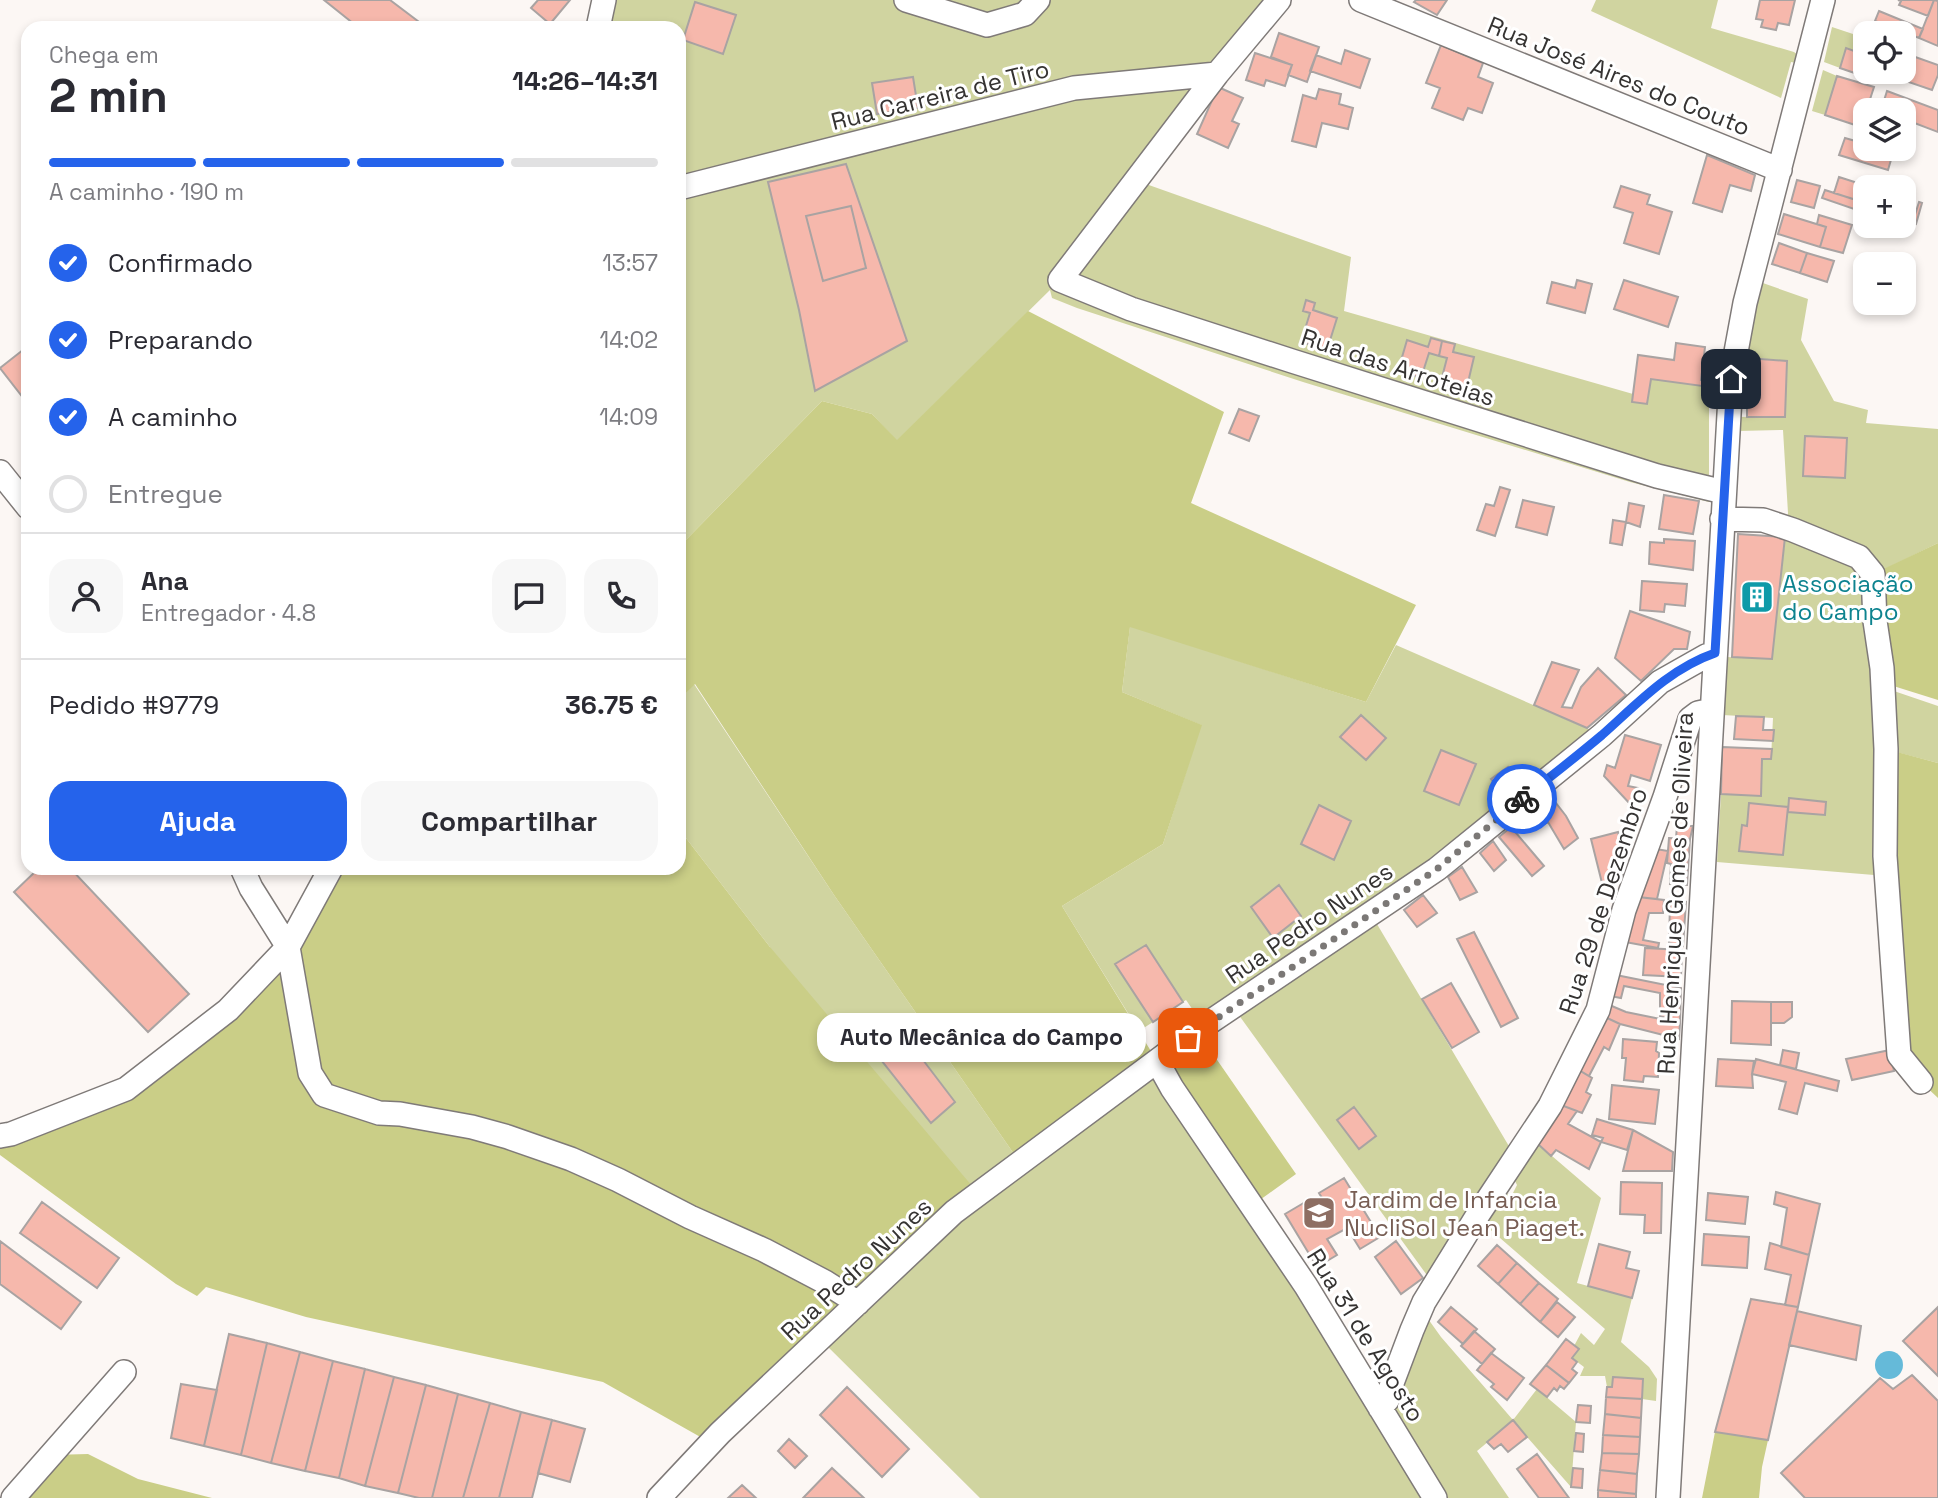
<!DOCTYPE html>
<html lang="pt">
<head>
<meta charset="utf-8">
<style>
  :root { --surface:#fff; --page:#f7f7f7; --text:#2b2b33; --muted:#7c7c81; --line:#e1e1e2; --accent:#2563eb }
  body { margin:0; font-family:"Space Grotesk",sans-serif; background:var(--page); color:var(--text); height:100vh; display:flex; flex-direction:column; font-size:26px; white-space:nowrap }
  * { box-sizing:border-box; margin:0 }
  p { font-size:23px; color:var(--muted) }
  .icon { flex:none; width:38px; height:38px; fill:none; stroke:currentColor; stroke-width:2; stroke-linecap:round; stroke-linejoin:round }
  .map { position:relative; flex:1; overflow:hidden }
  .panel { position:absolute; left:21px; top:21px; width:665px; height:854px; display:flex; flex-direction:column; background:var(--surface); border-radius:21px; box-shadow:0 4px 10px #0003 }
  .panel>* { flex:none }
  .controls { position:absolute; left:1853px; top:21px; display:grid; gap:14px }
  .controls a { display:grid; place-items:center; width:63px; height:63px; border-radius:14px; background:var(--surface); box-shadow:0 4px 10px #0003; font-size:35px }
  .pin { position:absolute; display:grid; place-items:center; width:60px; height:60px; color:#fff; margin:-30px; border-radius:14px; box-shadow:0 4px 10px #0006 }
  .courier { position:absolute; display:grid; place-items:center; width:70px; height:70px; margin:-35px; border:5px solid #2563eb; border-radius:50%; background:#fff; color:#222; box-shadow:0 2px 9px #0007 }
  .bubble { position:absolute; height:49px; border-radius:21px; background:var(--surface); box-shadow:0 4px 10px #0003; font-size:23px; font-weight:700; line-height:49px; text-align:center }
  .overview em { font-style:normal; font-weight:700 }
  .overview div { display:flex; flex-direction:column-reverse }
  .overview { display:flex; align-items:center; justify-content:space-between; height:119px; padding:0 28px }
  h1 { font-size:46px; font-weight:700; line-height:52px }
  .bar { display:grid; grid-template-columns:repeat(4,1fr); gap:10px 7px; align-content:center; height:84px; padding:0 28px }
  .bar i { height:9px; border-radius:5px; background:var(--line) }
  .bar .on { background:var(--accent) }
  .bar p { grid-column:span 4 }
  .line { display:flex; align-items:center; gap:18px; padding:0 28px; border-top:2px solid var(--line) }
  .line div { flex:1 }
  .round { display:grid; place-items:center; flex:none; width:74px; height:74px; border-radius:21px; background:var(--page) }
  ol { padding:0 28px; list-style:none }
  li { display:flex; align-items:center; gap:21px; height:77px }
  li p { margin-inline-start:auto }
  li .icon { padding:7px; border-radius:50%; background:var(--accent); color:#fff; stroke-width:4 }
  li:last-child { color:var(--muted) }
  li i { width:38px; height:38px; border:4px solid var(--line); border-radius:50% }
  .primary-button { display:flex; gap:14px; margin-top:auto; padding:14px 28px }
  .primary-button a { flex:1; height:80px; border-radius:21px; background:var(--accent); color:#fff; font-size:28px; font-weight:700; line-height:80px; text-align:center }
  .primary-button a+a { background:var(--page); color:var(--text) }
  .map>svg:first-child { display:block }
</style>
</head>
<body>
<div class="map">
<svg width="1938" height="1498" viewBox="0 0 1938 1498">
  <rect width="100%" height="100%" fill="#fcf7f4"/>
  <!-- green -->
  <path fill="#d0d4a0" d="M604,0H1279L1146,184L1351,257L1344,311L1633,394L1632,402L1647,404L1651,379L1703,386L1702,395L1709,396V502L1630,482L1303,382L1077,308L1052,298L1050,290L897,441L872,414L822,401L679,547V28H598Z
    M1596,0H1718L1711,28L1794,52L1798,55L1797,63L1791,62L1781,98L1591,11Z
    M1832,27L1859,36L1854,51L1846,49L1840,68L1824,62Z
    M1823,70L1837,76L1825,115L1812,111Z
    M1760,282L1808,299L1801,340L1834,401L1868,410L1866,423L1938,429V543L1873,575L1886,876L1717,862L1721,794L1761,795L1762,759H1771L1773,718L1723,715L1726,657L1772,659L1788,513L1783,430L1738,431L1739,417L1785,416L1787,361L1745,357Z
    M1130,626L1366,702L1396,645L1602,735L1371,914L1516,1158L1434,1285L1233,1007L1204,1026L1186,1000L1183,1002L1146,945L1116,965L1153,1022L1139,1031L1062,906L1163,844L1201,725L1122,692Z
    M694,684L834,895L1014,1154L1157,1061L1380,1408L1421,1309L1441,1337L1513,1420L1537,1389L1576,1422L1571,1487L1513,1421L1477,1451L1509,1498H980L820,1339L770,947L679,829V700Z
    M1888,689L1938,706V763L1892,751Z
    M1538,1144L1601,1198L1577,1283L1632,1298L1621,1342L1649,1367L1657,1379L1656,1401L1642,1399L1643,1379L1612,1387H1607L1605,1376H1580L1584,1367L1572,1358L1574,1346L1581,1333L1594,1345L1605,1329L1485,1225L1506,1194L1513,1193L1517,1185L1515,1181Z"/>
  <!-- forest -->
  <path fill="#cace87" d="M1028,311L1224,412L1191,503L1416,605L1366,702L1130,627L1122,692L1202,725L1163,844L1062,906L1157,1061L1014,1154L834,895L695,684L679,700V547L822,401L872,414L897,440Z
    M1938,543V700L1887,684L1873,574Z
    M1886,749L1938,763V1098L1921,1082L1899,1055Z
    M679,829L770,947L978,1193L711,1443L603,1382L306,1317L206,1287L197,1296L176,1284L0,1155V1136L126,1089L288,947L318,868H679Z
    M1204,1041L1296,1174L1257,1202L1170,1068Z
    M1715,1432L1768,1440L1762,1467L1759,1498H1702Z
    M88,1454L138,1479L212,1498H13L51,1455Z"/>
  <!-- water -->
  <path fill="#65bad9" d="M1875 1365a14 14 0 1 1 28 0a14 14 0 1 1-28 0Z"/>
  <!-- building -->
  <path fill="#f6b8ac" stroke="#a9a3a2" stroke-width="2" d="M324,0H390L427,28H359Z
    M538,0H570L550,24L531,8Z
    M1416,0H1447L1437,15L1414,2Z
    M1760,0H1795L1789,25L1778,23L1776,30L1761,27L1763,20L1756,19Z
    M1898,0H1934L1928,16L1899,5L1901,1Z
    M1934,0L1938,1V46L1919,38Z
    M695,2L736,15L723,54L683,40Z
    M1879,11L1923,29L1919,38L1875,21Z
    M1279,33L1319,47L1307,82L1288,75L1292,65L1271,57Z
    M1859,36L1866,38V72H1893L1891,76L1881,72L1878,81L1840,68L1846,48L1854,51Z
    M1441,45L1483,63L1478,77L1493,83L1482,113L1468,108L1463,120L1432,108L1440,88L1426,83Z
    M1345,50L1370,59L1360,88L1310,71L1316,55L1341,64Z
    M1255,53L1292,65L1285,86L1266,80L1264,86L1246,80Z
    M1904,53L1938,65V75L1932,90L1891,76L1893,72H1904Z
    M1837,76L1874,87L1861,127L1825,115Z
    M913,77L918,108L877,114L872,83Z
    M1218,87L1243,98L1232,121L1239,124L1228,148L1197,134Z
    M1319,89L1341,94L1339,104L1353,108L1348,129L1322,123L1316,147L1292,141L1303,95L1316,99Z
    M1887,91L1938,110V132L1904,119V110H1881Z
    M1845,138L1866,144V149H1881L1893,153L1888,170L1839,155Z
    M1707,155L1755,175L1751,191L1730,185L1722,212L1693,203Z
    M846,164L907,341L815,391L799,310L768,182Z
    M1839,177L1870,187H1866V203L1834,193Z
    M1797,180L1820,186L1814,208L1791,202Z
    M1621,186L1650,195L1647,204L1672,212L1659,254L1624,243L1633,213L1614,207Z
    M1825,190L1856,200L1854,209L1822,198Z
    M1919,202L1922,203L1916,224L1904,221V214L1914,218Z
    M851,206L866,268L823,281L806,216Z
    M1784,214L1826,227L1820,247L1778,234Z
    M1819,215L1852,225L1843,253L1820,247L1826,227L1817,224Z
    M1779,243L1807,253L1800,273L1772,264Z
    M1807,253L1834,261L1827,282L1800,273Z
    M1577,280L1592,284L1585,313L1547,303L1552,282L1575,288Z
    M1624,280L1678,297L1668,327L1614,309Z
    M1306,300L1315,303L1313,310L1337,318L1327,350L1301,342L1310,313L1303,311Z
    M1431,338L1442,341L1439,356L1429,353L1421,378L1398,371L1407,340L1428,347Z
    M1442,341L1455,344L1453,352L1474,357L1466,391L1440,385L1447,358L1439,356Z
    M1676,343L1705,347L1701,380L1711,382L1709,396L1702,395L1703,386L1651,379L1647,404L1632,402L1638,355L1674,360Z
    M28,346V404L0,368Z
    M1747,358L1787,361L1785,417H1747Z
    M1239,409L1259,416L1249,441L1229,433Z
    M1805,436L1847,438L1845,478L1803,476Z
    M1500,487L1510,490L1495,536L1477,530L1486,504L1494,506Z
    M1664,495L1699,501L1693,534L1659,529Z
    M1523,500L1554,507L1547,535L1516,527Z
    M1629,503L1644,506L1640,527L1626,522Z
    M1613,520L1626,522L1622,545L1610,543Z
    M1738,534L1785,537L1772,659L1732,657Z
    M1664,539L1695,541L1693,570L1649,564L1650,542L1664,543Z
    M1642,581L1687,584L1685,606L1665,604L1664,612L1640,610Z
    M1630,611L1690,632L1687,649H1674L1641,681L1615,658Z
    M1552,662L1579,670L1562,707L1572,708L1581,687L1598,668L1626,695L1587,728L1534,705Z
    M1361,715L1386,738L1366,760L1340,737Z
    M1736,716L1764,717L1763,730H1774L1773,741L1734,739Z
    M1625,735L1661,745L1650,781L1631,775L1628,786L1638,788L1632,806L1604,776L1607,765L1615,768Z
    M1722,747L1772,749L1771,759H1762L1761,796L1721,794Z
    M1441,750L1476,764L1459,805L1424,791Z
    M1508,767L1522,786L1506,798L1491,779Z
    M1549,794L1566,816L1578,838L1564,849L1548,822L1542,825L1530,810Z
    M1789,798L1826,802L1825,815L1788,812Z
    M1749,803L1788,807L1783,855L1739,851L1742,825L1747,826Z
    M1319,805L1351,821L1334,860L1301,844Z
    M1677,826H1693L1690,839L1676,838Z
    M1511,827L1544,866L1532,876L1499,837Z
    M1618,832L1627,867L1621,869L1623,878L1602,883L1591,839Z
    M1669,838L1690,839L1687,885L1670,884L1671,864L1667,863Z
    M1493,841L1506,860L1494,871L1480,853Z
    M1656,849L1668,851L1657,899L1638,897Z
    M1462,867L1477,892L1460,900L1448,877Z
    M39,868H70L189,994L148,1032L14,892Z
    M1279,885L1301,916L1273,938L1251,907Z
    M1423,895L1437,913L1417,927L1404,910Z
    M1638,897L1664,900L1663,913H1649L1643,940L1659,943L1658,948L1625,942Z
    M1686,902L1683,946L1669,943L1670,904Z
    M1474,932L1518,1018L1501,1027L1457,939Z
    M1146,945L1183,1002L1153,1022L1115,964Z
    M1645,948L1682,950L1681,977L1643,975Z
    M1616,975L1681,988L1680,1023L1660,1016V993L1624,986L1621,998L1610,996Z
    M1451,983L1479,1032L1452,1048L1422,999Z
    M1732,1001L1771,1002V1045L1731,1043Z
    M1771,1002H1792V1017L1784,1023H1771Z
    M1607,1004L1626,1012L1680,1023L1679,1039L1620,1024L1605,1017Z
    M1605,1017L1620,1024L1609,1050L1604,1047L1589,1076L1579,1070Z
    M907,1039L955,1102L931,1123L882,1061Z
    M1623,1039L1657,1042L1656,1051L1659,1053L1658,1077L1644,1076L1643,1082L1624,1080L1626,1058H1622Z
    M1783,1050L1799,1053L1796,1069L1780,1065Z
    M1890,1050L1894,1071L1852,1080L1846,1059Z
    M1718,1059L1754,1061L1752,1074L1753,1088L1716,1086Z
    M1756,1059L1839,1081L1837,1091L1805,1083L1797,1114L1779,1109L1786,1082L1752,1074Z
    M1579,1070L1592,1078L1586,1092L1591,1095L1582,1113L1561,1105Z
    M1612,1085L1659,1090L1655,1124L1609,1119Z
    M1561,1105L1577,1111L1568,1124L1601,1142L1589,1169L1556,1150L1551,1156L1538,1144Z
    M1354,1107L1376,1136L1359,1149L1337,1120Z
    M1597,1119L1633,1130L1627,1150L1601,1142L1603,1138L1592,1135Z
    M1633,1130L1673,1152L1672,1171H1623Z
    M1344,1178L1380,1237L1360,1249L1347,1228L1327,1239L1337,1255L1317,1267L1285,1214L1307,1201L1318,1219L1330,1211L1319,1193Z
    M1621,1182L1662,1183L1661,1233H1644L1645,1215L1620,1214Z
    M1776,1192L1820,1204L1809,1255L1781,1247L1787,1208L1774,1204Z
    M1708,1193L1748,1197L1745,1224L1706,1220Z
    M42,1202L119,1258L97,1288L20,1233Z
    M1704,1234L1749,1237L1747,1268L1702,1265Z
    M0,1241L81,1302L61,1329L0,1284Z
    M1396,1241L1423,1278L1401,1294L1375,1257Z
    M1770,1243L1809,1255L1798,1307L1785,1305L1791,1275L1765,1269Z
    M1599,1244L1630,1252L1626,1268L1639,1271L1632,1298L1588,1286Z
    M1497,1245L1517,1263L1498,1284L1478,1266Z
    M1517,1263L1539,1283L1520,1304L1498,1284Z
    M1539,1283L1558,1299L1540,1322L1520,1304Z
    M1751,1299L1798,1307L1768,1440L1715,1432Z
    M1557,1302L1575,1317L1558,1337L1540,1322Z
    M1451,1307L1477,1329L1463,1344L1438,1322Z
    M1938,1307V1376L1903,1341Z
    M1797,1311L1861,1326L1856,1360L1789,1345Z
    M1474,1331L1495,1349L1482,1364L1461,1346Z
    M229,1334L267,1343L241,1455L204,1446Z
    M1566,1339L1579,1349L1572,1358L1577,1362L1572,1369L1577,1373L1569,1383L1546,1365Z
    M267,1343L300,1352L271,1463L241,1455Z
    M300,1352L333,1361L305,1471L271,1463Z
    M1491,1353L1524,1378L1507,1400L1491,1387L1494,1384L1477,1370Z
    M333,1361L365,1369L339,1478L305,1471Z
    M1546,1365L1569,1383L1564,1389L1560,1386L1557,1391L1554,1388L1547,1397L1530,1384Z
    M365,1369L394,1377L365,1486L339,1478Z
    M1912,1375L1938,1401V1498H1805L1781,1473L1880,1378L1893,1389Z
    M394,1377L426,1385L398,1493L365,1486Z
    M1613,1377L1643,1379L1642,1399L1606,1397L1607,1387H1612Z
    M181,1384L217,1390L204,1446L171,1438Z
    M426,1385L458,1394L432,1498H419L398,1493Z
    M847,1387L909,1449L882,1477L820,1415Z
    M458,1394L490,1403L463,1498H432Z
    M1606,1397L1642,1399L1641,1418L1605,1414Z
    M490,1403L521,1412L499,1498H463Z
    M1578,1405L1591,1406L1590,1423L1576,1422Z
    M521,1412L552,1420L532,1498H499Z
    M1605,1414L1641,1418L1640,1437L1603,1435Z
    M552,1420L585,1429L570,1482L538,1473Z
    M1513,1420L1527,1437L1508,1452L1501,1444L1494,1449L1487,1442Z
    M1576,1433L1584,1434L1583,1452L1574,1451Z
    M1603,1435L1640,1437L1639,1454L1602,1453Z
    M789,1439L807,1456L795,1468L778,1451Z
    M1602,1453L1639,1454L1637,1474L1600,1470Z
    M1537,1454L1569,1498H1539L1517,1469Z
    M832,1468L864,1498H803Z
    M1573,1468L1583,1469L1582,1488L1571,1487Z
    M1600,1470L1637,1474L1636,1494L1598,1490Z
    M742,1485L756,1498H728Z
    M1598,1490L1636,1494V1498H1598Z"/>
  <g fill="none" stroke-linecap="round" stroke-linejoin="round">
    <defs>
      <path id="minor" d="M906,0L987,25L1025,14L1038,0
        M1279,0L1217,74L1060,280L1131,309L1292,361L1657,476L1724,492
        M1361,0L1780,170
        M598,28L604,0
        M679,188L1074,88L1217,74
        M0,472L28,507
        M1722,519L1763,520L1793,530L1859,557L1873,574L1875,621L1882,668L1886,749L1885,856L1899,1055L1921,1082
        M242,868L251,888L288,947L310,1073L324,1095L379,1113L400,1114L472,1127L508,1137L571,1159L618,1180L690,1217L764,1250L825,1282L858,1303
        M1157,1061L1172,1088L1306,1286L1435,1498
        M0,1136L11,1134L126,1089L228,1010L288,947L331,868
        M1380,1408L1388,1399L1392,1383L1412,1330L1424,1302L1479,1213L1550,1106L1598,1010L1624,910L1665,797L1690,719L1698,713L1712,710
        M13,1498L124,1372
        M659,1498L720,1433L954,1212L1204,1026L1437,869L1602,735L1660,682L1706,656L1715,653
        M1668,1498L1731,379L1745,303L1823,0"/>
    </defs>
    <!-- minor casing -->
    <use href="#minor" stroke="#7f7a78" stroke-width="26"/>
    <!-- minor -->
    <use href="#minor" stroke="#fff" stroke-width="23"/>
  </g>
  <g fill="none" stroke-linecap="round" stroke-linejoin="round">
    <!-- done -->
    <path stroke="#7b7876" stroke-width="7" stroke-dasharray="0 12.6" d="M1188,1038L1437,869L1522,799"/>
    <!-- route -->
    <path stroke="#2563eb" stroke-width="9" d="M1522,799C1549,778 1576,757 1602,735C1637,704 1669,669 1715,653L1731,379"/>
  </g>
  <!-- icons -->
  <defs>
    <symbol id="building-square" viewBox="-11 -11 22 22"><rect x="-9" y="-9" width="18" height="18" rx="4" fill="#0f9aa8" stroke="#fff"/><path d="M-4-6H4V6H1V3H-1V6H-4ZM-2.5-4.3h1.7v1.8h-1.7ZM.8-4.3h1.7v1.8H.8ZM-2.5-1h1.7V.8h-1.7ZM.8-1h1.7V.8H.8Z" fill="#fff"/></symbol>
    <symbol id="school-square" viewBox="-11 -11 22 22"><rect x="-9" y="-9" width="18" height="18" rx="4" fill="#8d6e63" stroke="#fff"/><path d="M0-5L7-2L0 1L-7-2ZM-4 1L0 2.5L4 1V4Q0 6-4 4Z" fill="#fff"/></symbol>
  </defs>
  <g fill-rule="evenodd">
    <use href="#building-square" x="1738" y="578" width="38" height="38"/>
    <use href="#school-square" x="1300" y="1194" width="38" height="38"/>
  </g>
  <g text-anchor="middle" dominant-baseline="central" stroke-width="6" stroke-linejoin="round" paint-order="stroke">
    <!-- street labels -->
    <g font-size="24" fill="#353332" stroke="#fff">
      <text transform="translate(1619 76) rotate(22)">Rua José Aires do Couto</text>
      <text transform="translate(940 95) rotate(-14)">Rua Carreira de Tiro</text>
      <text transform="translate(1398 367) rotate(18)">Rua das Arroteias</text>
      <text transform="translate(1675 893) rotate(-87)">Rua Henrique Gomes de Oliveira</text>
      <text transform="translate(1603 901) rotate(-72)">Rua 29 de Dezembro</text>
      <text transform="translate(1309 923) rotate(-34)">Rua Pedro Nunes</text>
      <text transform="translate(856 1269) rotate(-43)">Rua Pedro Nunes</text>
      <text transform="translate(1366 1335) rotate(58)">Rua 31 de Agosto</text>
    </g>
    <!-- culture labels -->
    <g font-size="24" fill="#0d838f" stroke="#fff" text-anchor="start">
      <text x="1782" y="583">Associação<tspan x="1782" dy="28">do Campo</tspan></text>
    </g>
    <!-- education labels -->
    <g font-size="24" fill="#785e54" stroke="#fff" text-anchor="start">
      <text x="1344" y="1199">Jardim de Infancia<tspan x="1344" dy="28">NucliSol Jean Piaget.</tspan></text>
    </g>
  </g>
</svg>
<div class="controls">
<a><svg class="icon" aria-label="locate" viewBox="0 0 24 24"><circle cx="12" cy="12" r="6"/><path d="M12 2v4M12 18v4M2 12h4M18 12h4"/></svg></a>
<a><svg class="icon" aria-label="layers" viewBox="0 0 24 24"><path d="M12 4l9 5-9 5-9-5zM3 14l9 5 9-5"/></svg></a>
<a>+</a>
<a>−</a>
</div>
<div class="pin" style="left:1188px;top:1038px;background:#ea580c"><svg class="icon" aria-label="bag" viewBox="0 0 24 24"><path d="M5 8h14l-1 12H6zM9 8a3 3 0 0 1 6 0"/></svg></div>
<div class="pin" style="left:1731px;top:379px;background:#1f2937"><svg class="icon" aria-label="home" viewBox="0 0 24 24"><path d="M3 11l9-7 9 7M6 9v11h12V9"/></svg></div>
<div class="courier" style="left:1522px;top:799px"><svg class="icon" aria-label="bike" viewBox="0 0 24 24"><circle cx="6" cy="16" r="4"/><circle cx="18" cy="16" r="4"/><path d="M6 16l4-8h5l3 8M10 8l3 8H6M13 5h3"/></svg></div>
<div class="bubble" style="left:817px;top:1013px;width:329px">Auto Mecânica do Campo</div>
<section class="panel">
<div class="overview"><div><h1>2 min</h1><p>Chega em</p></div><em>14:26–14:31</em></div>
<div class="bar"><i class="on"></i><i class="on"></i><i class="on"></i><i></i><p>A caminho · 190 m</p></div>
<ol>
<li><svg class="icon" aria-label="check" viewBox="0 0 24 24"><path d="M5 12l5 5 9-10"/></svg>Confirmado<p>13:57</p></li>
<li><svg class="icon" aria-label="check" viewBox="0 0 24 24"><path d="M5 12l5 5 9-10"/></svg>Preparando<p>14:02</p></li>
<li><svg class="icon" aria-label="check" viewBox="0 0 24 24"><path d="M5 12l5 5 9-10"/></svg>A caminho<p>14:09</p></li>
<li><i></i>Entregue</li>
</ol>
<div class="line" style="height:126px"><a class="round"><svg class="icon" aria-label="person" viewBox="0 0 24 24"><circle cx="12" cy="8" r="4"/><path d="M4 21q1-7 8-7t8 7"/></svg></a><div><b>Ana</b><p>Entregador · 4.8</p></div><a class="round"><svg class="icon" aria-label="chat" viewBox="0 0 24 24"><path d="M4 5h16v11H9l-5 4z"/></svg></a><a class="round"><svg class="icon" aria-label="phone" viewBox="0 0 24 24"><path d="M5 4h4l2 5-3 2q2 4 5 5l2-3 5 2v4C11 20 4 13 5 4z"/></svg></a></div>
<div class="line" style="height:91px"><div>Pedido #9779</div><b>36.75 €</b></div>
<div class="primary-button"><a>Ajuda</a><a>Compartilhar</a></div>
</section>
</div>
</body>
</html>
